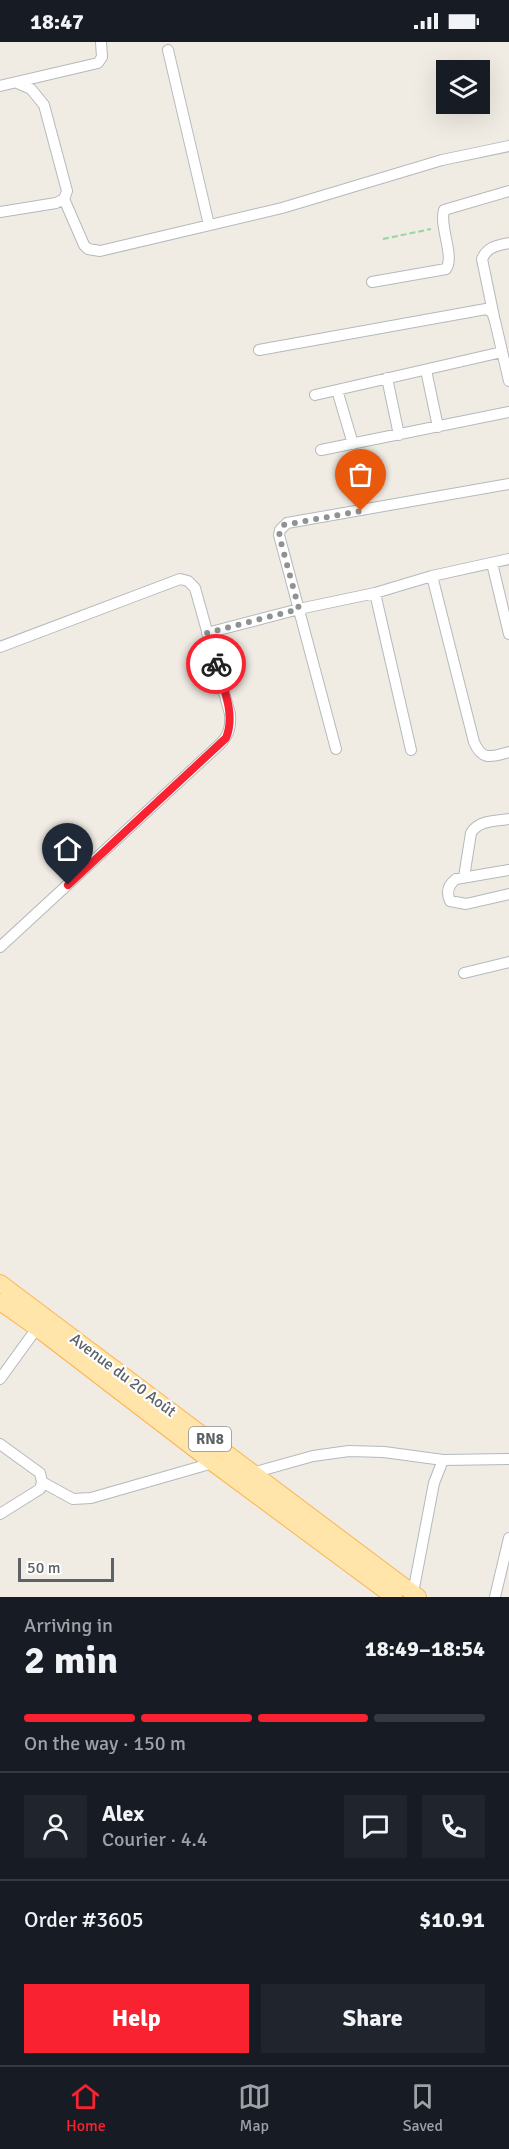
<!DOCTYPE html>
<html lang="en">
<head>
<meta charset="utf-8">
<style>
  :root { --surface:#171b24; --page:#20242c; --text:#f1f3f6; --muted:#9ea1a6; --line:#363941; --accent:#f82230 }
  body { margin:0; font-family:Signika,sans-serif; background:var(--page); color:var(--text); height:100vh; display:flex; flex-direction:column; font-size:22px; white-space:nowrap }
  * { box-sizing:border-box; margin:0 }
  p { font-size:20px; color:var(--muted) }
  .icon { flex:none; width:33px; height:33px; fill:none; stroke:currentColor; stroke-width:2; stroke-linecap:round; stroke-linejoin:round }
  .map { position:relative; height:1555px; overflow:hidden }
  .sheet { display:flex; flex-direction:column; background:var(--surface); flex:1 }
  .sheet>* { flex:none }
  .fabs { position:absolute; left:436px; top:18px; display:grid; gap:12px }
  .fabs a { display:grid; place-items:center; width:54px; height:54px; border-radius:0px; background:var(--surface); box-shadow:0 6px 24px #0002; font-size:30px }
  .scale { position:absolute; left:18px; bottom:15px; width:96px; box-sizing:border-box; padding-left:6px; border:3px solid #5c6266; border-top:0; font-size:16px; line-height:21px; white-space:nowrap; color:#5c6266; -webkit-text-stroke:4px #fff; paint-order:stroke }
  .pin { position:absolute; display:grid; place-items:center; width:51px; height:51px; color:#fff; margin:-62px -26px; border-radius:50% 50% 50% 0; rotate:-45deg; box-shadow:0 0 6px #0007 }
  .pin .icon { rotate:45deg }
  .courier { position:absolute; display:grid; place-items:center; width:60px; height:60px; margin:-30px; border:4px solid #f82230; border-radius:50%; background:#fff; color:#222; box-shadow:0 2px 8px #0007 }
  .overview em { font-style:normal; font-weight:700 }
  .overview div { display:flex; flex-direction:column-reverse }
  .overview { display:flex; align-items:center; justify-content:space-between; height:102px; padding:0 24px }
  h1 { font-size:39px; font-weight:700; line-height:45px }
  .bar { display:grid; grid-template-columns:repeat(4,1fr); gap:9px 6px; align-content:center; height:72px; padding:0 24px }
  .bar i { height:8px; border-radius:4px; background:var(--line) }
  .bar .active { background:var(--accent) }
  .bar p { grid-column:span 4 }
  .line { display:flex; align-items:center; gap:15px; padding:0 24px; border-top:2px solid var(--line) }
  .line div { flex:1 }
  .round { display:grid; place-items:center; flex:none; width:63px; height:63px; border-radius:0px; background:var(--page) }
  .primary-button { display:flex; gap:12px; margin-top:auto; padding:12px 24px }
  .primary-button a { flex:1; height:69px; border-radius:0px; background:var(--accent); color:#fff; font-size:24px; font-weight:700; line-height:69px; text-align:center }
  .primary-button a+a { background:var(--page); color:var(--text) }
  .status { display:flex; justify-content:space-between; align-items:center; height:42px; padding:0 30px; background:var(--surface); direction:ltr }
  .status svg { height:16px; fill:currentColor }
  .tab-bar { display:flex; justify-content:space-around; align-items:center; height:84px; border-top:2px solid var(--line); background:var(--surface); font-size:16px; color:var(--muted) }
  .tab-bar a { display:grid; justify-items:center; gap:3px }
  .tab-bar .active { color:var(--accent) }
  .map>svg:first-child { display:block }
</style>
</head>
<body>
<div class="status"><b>18:47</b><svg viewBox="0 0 49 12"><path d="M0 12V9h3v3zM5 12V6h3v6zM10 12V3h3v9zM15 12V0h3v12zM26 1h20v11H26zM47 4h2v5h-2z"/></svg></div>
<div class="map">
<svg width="509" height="1555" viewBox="0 0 509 1555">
  <rect width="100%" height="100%" fill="#f0ece4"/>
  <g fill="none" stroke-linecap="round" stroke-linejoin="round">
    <defs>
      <path id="street" d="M168,8L209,183
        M0,44L98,21L102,15L101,0
        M64,157L84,203L88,207L100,209L282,166L442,118L509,104
        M0,170L56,161L64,157L67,149L44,63L31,47L17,41
        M372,240L446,227C455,214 439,185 444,168L509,149
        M494,275L482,217C487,205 496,204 509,201
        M259,308L486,267L492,270L495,279L509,339
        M426,328L438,385
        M387,336L399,393
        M337,348L353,402
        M315,353L502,310
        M321,408L509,370
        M492,521L509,592
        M432,534L474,700C482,719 491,715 509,710
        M375,551L411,708
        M207,591L299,567L375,551L432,534L509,517
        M0,605L180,537L188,539L195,546L230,672C231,685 229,693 220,702L0,905
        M336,707L279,493L280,488L287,481L509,442
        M509,828L456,837C448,843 446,850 450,859L466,862L509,852
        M464,835L471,791C478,778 496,779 509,777
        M464,931L509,920
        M0,1337L37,1286
        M0,1402L40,1431L42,1440L40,1447L0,1472
        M252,1431L313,1414L349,1409L384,1410L443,1418L509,1417
        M42,1440L73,1457L91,1456L213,1421
        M413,1551L434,1441L443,1418
        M495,1555L509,1496"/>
      <path id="primary" d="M0,1241L418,1555
        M0,1260L37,1286L213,1421L394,1555"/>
    </defs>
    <!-- street casing -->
    <use href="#street" stroke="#b5b9bc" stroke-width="12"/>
    <!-- primary casing -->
    <use href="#primary" stroke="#fdb450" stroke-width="18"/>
    <!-- path -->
    <path stroke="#9bd3a3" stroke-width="2" stroke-dasharray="6 3" stroke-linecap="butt" d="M383,197L431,187"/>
    <!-- street -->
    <use href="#street" stroke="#fff" stroke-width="10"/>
    <!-- primary -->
    <use href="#primary" stroke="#ffe5aa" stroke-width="16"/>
  </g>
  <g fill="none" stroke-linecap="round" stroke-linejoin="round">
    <!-- done -->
    <path stroke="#909292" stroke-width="6" stroke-dasharray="0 10.8" d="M216,622L207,591L299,567L279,493L283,483L361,469"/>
    <!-- route -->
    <path stroke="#f82230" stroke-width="8" d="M68,843L226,696C236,672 223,645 216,622"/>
  </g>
  <g text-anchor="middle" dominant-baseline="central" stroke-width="4.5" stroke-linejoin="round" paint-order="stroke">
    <!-- shield labels -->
    <rect fill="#fff" stroke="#8d9194" stroke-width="1.5" x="189" y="1385" width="42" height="24" rx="4.5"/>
    <g font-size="15" font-weight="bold" fill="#5c6266">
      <text x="210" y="1397">RN8</text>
    </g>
    <!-- street labels -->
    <g font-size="16" fill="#5c6266" stroke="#fff">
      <text transform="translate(123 1333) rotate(37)">Avenue du 20 Août</text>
    </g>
  </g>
</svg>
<div class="fabs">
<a><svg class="icon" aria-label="layers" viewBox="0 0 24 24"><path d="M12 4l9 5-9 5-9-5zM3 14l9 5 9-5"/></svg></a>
</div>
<div class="scale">50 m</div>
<div class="pin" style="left:361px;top:469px;background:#ea580c"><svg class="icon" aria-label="bag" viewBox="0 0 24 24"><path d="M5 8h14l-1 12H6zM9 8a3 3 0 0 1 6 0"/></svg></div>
<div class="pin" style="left:68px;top:843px;background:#1f2937"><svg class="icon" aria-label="home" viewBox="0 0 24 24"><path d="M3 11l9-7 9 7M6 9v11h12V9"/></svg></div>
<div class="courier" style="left:216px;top:622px"><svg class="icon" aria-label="bike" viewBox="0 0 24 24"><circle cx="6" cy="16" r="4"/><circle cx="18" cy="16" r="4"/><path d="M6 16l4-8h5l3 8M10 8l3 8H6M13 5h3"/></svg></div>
</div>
<section class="sheet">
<div class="overview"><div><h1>2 min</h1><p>Arriving in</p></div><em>18:49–18:54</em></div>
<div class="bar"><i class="active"></i><i class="active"></i><i class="active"></i><i></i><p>On the way · 150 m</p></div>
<div class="line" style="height:108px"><a class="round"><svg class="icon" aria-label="person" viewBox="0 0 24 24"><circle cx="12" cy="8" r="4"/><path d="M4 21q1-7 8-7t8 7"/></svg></a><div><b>Alex</b><p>Courier · 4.4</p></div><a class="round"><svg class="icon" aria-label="chat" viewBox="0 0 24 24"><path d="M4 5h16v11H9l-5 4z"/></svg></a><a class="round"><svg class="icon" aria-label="phone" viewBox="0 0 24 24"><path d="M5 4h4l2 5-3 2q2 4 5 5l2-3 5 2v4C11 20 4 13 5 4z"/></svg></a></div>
<div class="line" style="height:78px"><div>Order #3605</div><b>$10.91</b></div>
<div class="primary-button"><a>Help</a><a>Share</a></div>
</section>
<nav class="tab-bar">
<a class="active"><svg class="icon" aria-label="home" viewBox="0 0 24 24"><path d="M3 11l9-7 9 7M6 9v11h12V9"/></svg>Home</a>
<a><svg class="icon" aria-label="map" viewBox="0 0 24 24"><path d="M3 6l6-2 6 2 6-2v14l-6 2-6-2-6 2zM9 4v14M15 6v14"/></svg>Map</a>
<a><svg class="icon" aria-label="saved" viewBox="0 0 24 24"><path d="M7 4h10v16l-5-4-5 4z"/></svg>Saved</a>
</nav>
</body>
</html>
